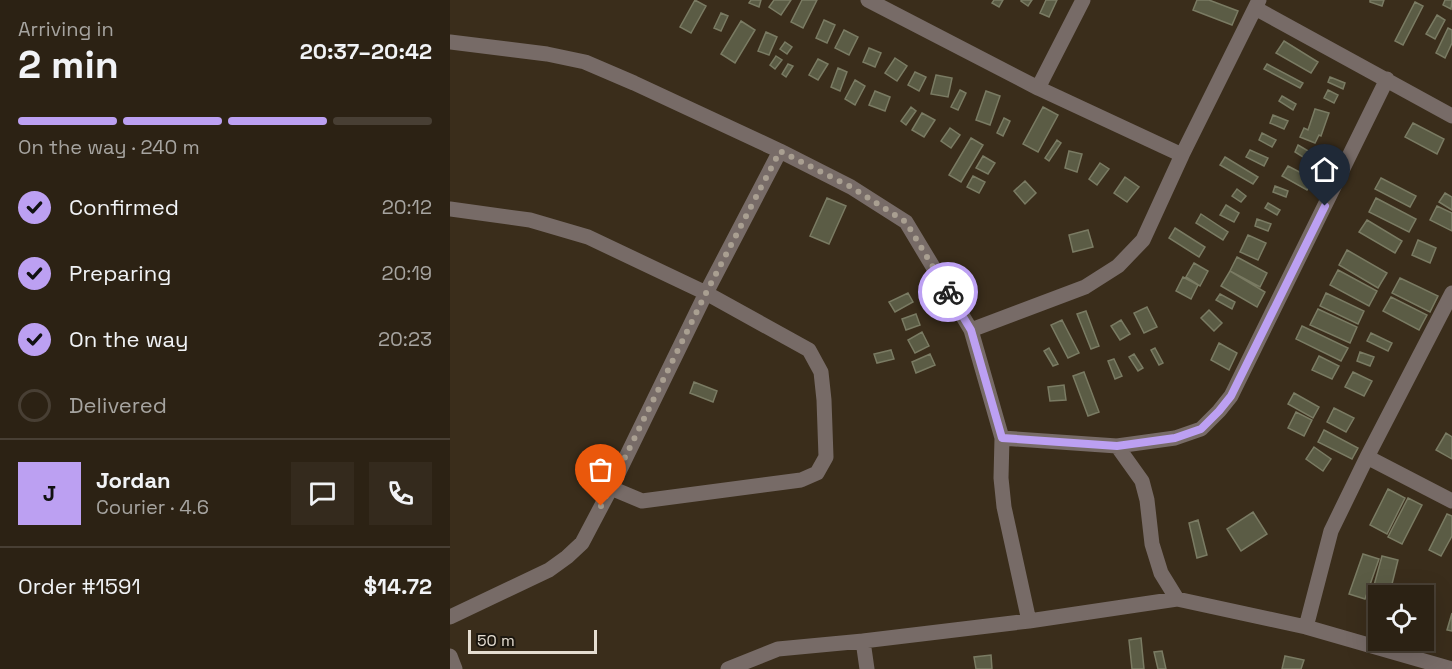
<!DOCTYPE html>
<html lang="en">
<head>
<meta charset="utf-8">
<style>
  :root { --surface:#2c2214; --page:#342a1d; --text:#f1f3f6; --muted:#a6a4a0; --line:#483f34; --accent:#bca0f2 }
  body { margin:0; font-family:"Space Grotesk",sans-serif; background:var(--page); color:var(--text); height:100vh; display:flex; flex-direction:column; font-size:22px; white-space:nowrap }
  * { box-sizing:border-box; margin:0 }
  p { font-size:20px; color:var(--muted) }
  .icon { flex:none; width:33px; height:33px; fill:none; stroke:currentColor; stroke-width:2; stroke-linecap:round; stroke-linejoin:round }
  .map { position:relative; flex:1; overflow:hidden }
  .drawer { display:flex; flex-direction:column; background:var(--surface); width:450px }
  .drawer>* { flex:none }
  .controls { position:absolute; left:918px; top:585px; display:grid; gap:12px }
  .controls a { display:grid; place-items:center; width:66px; height:66px; border-radius:0px; background:var(--surface); box-shadow:0 6px 24px #0002,0 0 0 2px var(--line); font-size:30px }
  .scale { position:absolute; left:18px; bottom:15px; width:129px; box-sizing:border-box; padding-left:6px; border:3px solid #e5ddd1; border-top:0; font-size:16px; line-height:21px; white-space:nowrap; color:#e5ddd1; -webkit-text-stroke:4px #1c170f; paint-order:stroke }
  .pin { position:absolute; display:grid; place-items:center; width:51px; height:51px; color:#fff; margin:-62px -26px; border-radius:50% 50% 50% 0; rotate:-45deg; box-shadow:0 0 6px #0007 }
  .pin .icon { rotate:45deg }
  .courier { position:absolute; display:grid; place-items:center; width:60px; height:60px; margin:-30px; border:4px solid #bca0f2; border-radius:50%; background:#fff; color:#222; box-shadow:0 2px 8px #0007 }
  .summary em { font-style:normal; font-weight:700 }
  .summary div { display:flex; flex-direction:column-reverse }
  .summary { display:flex; align-items:center; justify-content:space-between; height:102px; padding:0 18px }
  h1 { font-size:39px; font-weight:700; line-height:45px }
  .bar { display:grid; grid-template-columns:repeat(4,1fr); gap:9px 6px; align-content:center; height:72px; padding:0 18px }
  .bar i { height:8px; border-radius:4px; background:var(--line) }
  .bar .on { background:var(--accent) }
  .bar p { grid-column:span 4 }
  .line { display:flex; align-items:center; gap:15px; padding:0 18px; border-top:2px solid var(--line) }
  .line div { flex:1 }
  .round { display:grid; place-items:center; flex:none; width:63px; height:63px; border-radius:0px; background:var(--page) }
  ol { padding:0 18px; list-style:none }
  li { display:flex; align-items:center; gap:18px; height:66px }
  li p { margin-inline-start:auto }
  li .icon { padding:6px; border-radius:50%; background:var(--accent); color:#111; stroke-width:4 }
  li:last-child { color:var(--muted) }
  li i { width:33px; height:33px; border:3px solid var(--line); border-radius:50% }
  main { display:flex; flex:1; min-height:0 }
  .map>svg:first-child { display:block }
</style>
</head>
<body>
<main>
<section class="drawer">
<div class="summary"><div><h1>2 min</h1><p>Arriving in</p></div><em>20:37–20:42</em></div>
<div class="bar"><i class="on"></i><i class="on"></i><i class="on"></i><i></i><p>On the way · 240 m</p></div>
<ol>
<li><svg class="icon" aria-label="check" viewBox="0 0 24 24"><path d="M5 12l5 5 9-10"/></svg>Confirmed<p>20:12</p></li>
<li><svg class="icon" aria-label="check" viewBox="0 0 24 24"><path d="M5 12l5 5 9-10"/></svg>Preparing<p>20:19</p></li>
<li><svg class="icon" aria-label="check" viewBox="0 0 24 24"><path d="M5 12l5 5 9-10"/></svg>On the way<p>20:23</p></li>
<li><i></i>Delivered</li>
</ol>
<div class="line" style="height:108px"><b class="round" style="background:var(--accent);color:#111">J</b><div><b>Jordan</b><p>Courier · 4.6</p></div><a class="round"><svg class="icon" aria-label="chat" viewBox="0 0 24 24"><path d="M4 5h16v11H9l-5 4z"/></svg></a><a class="round"><svg class="icon" aria-label="phone" viewBox="0 0 24 24"><path d="M5 4h4l2 5-3 2q2 4 5 5l2-3 5 2v4C11 20 4 13 5 4z"/></svg></a></div>
<div class="line" style="height:78px"><div>Order #1591</div><b>$14.72</b></div>
</section>
<div class="map">
<svg width="1002" height="669" viewBox="0 0 1002 669">
  <rect width="100%" height="100%" fill="#3a2d1b"/>
  <!-- building -->
  <path fill="#5b5c45" stroke="#7a7b63" stroke-width="1.5" d="M245,0L256,6L241,33L230,27Z
    M301,0H311L309,7L299,3Z
    M324,0H341L331,15L319,7Z
    M352,0H367L353,28L341,22Z
    M544,0H553L549,7L542,3Z
    M571,0H582L578,6L571,1Z
    M596,0H607L599,17L590,13Z
    M747,0H759L788,11L782,25L743,10Z
    M920,0H934L932,6L920,2Z
    M995,0H1002L1001,9L993,5Z
    M965,2L973,6L953,45L945,41Z
    M271,13L278,16L271,31L264,28Z
    M987,15L995,20L985,39L976,34Z
    M374,20L385,25L377,43L366,38Z
    M291,21L305,30L285,63L271,54Z
    M998,28L1002,30V43L995,58L986,53Z
    M394,30L408,37L399,55L385,48Z
    M316,32L327,37L319,55L308,51Z
    M834,41L868,62L861,73L826,53Z
    M335,42L342,47L337,54L330,49Z
    M419,48L431,53L425,67L413,62Z
    M326,56L332,60L325,69L320,65Z
    M445,58L457,66L447,81L435,73Z
    M368,59L378,64L368,80L359,75Z
    M338,64L343,66L336,77L332,74Z
    M817,64L853,83L850,88L814,69Z
    M388,68L397,72L390,91L381,87Z
    M465,72L476,77L469,91L458,85Z
    M486,75L502,78L498,97L481,94Z
    M880,77L895,83L893,89L878,82Z
    M405,80L415,86L405,105L395,99Z
    M510,90L516,93L508,110L501,107Z
    M878,90L888,95L884,103L874,98Z
    M425,91L440,97L435,111L419,105Z
    M536,91L550,96L540,125L526,120Z
    M832,96L846,104L843,110L829,101Z
    M461,107L466,111L456,125L451,121Z
    M593,107L608,115L588,152L573,144Z
    M865,109L879,113L871,136L869,135L865,143L850,137L854,128L858,130Z
    M472,113L485,120L474,137L462,130Z
    M823,115L838,121L834,129L820,123Z
    M554,118L560,121L553,136L547,133Z
    M963,123L994,139L987,154L955,137Z
    M500,128L510,135L501,148L491,141Z
    M812,133L826,140L822,147L809,140Z
    M521,138L533,145L511,182L499,175Z
    M607,140L611,143L599,161L595,158Z
    M848,145L860,152L856,159L845,152Z
    M800,150L818,158L814,166L796,157Z
    M619,151L632,154L627,172L615,168Z
    M533,156L545,163L538,174L526,168Z
    M775,157L808,177L803,184L770,165Z
    M650,163L659,169L647,185L639,179Z
    M838,166L863,179L857,190L832,176Z
    M523,176L535,182L529,193L517,187Z
    M675,177L689,187L677,202L664,193Z
    M931,178L966,196L960,207L925,189Z
    M575,181L586,193L575,204L564,191Z
    M825,186L838,191L836,197L823,192Z
    M787,189L796,196L791,202L782,196Z
    M995,193L1002,197V210L989,202Z
    M377,198L396,206L379,244L360,236Z
    M926,198L966,219L959,232L919,212Z
    M818,203L830,210L827,215L815,208Z
    M776,205L789,213L784,222L770,215Z
    M987,206L1002,213V231L980,220Z
    M751,214L778,232L773,240L746,223Z
    M807,219L821,224L818,231L805,226Z
    M917,220L952,241L945,253L909,232Z
    M725,228L755,247L749,257L719,238Z
    M638,230L643,247L623,252L619,235Z
    M798,235L816,243L808,260L790,252Z
    M968,240L986,248L980,263L962,255Z
    M897,250L937,273L928,288L889,265Z
    M787,257L817,273L810,287L780,271Z
    M744,263L758,271L750,286L736,277Z
    M888,270L927,291L919,306L880,285Z
    M780,271L815,292L807,307L771,286Z
    M733,277L748,285L741,299L726,291Z
    M950,278L988,296L980,312L942,293Z
    M458,293L463,302L445,312L439,302Z
    M876,293L914,311L908,324L870,306Z
    M770,294L785,302L782,309L766,300Z
    M941,297L977,315L969,330L933,311Z
    M697,307L707,327L694,333L684,313Z
    M868,309L907,327L900,343L860,325Z
    M759,310L772,323L764,331L751,318Z
    M636,311L649,346L641,349L627,314Z
    M466,314L470,325L456,330L452,319Z
    M612,320L629,353L618,358L601,325Z
    M671,320L680,334L670,340L661,326Z
    M852,326L898,348L891,361L846,339Z
    M472,332L479,346L465,353L458,340Z
    M921,333L942,343L938,351L917,341Z
    M769,343L787,353L779,370L761,360Z
    M599,348L608,364L603,366L594,351Z
    M705,348L713,363L709,365L701,350Z
    M441,350L444,359L427,363L424,354Z
    M910,352L924,357L920,366L907,361Z
    M480,354L485,365L466,373L462,362Z
    M684,354L693,368L688,371L679,357Z
    M869,356L889,366L882,379L862,370Z
    M664,359L672,376L665,379L658,361Z
    M634,372L649,412L638,416L623,376Z
    M903,372L922,381L914,396L895,387Z
    M244,382L267,391L263,402L240,393Z
    M614,385L616,400L600,401L598,387Z
    M844,393L869,407L863,418L838,404Z
    M884,408L904,418L896,432L877,422Z
    M846,412L862,420L854,436L838,428Z
    M874,430L908,448L902,459L868,442Z
    M996,433L1002,437V459L986,450Z
    M864,447L881,459L873,471L856,459Z
    M938,489L955,498L937,534L920,525Z
    M958,498L972,505L952,544L938,537Z
    M803,512L817,534L791,551L777,529Z
    M997,514L1002,516V536L991,556L979,550Z
    M748,520L757,555L747,558L739,523Z
    M913,554L929,559L915,599L899,594Z
    M932,556L948,560L939,596H928V602L920,600Z
    M1002,613V631L997,630Z
    M691,638L694,669H682L679,640Z
    M712,651L716,669H708L704,652Z
    M541,655L542,669H526L524,657Z
    M835,656L854,660L851,669H832Z"/>
  <g fill="none" stroke-linecap="round" stroke-linejoin="round">
    <!-- minor -->
    <path stroke="#776b67" stroke-width="15" d="M418,0L588,88L732,155
      M805,8L1002,116
      M0,42L97,54L135,62L184,83L330,151L401,187L456,222L521,330L552,438L551,478L554,507L579,621
      M588,88L633,0
      M0,209L80,220L138,237L256,293L359,350L371,372L374,400L376,457L367,473L351,480L192,501L161,488
      M521,330L635,287L668,266L693,240L732,155L809,0
      M552,438L667,446L725,438L751,429L769,411L781,396L937,79
      M667,446L692,481L697,500L702,544L711,573L727,599
      M917,457L1002,501
      M0,617L99,570L117,557L132,543L161,488L256,293L330,151
      M856,627L881,531L917,457L1002,293
      M413,641L417,669
      M0,656L5,669
      M278,669L328,649L413,641L579,621L727,599L856,627L1002,669"/>
  </g>
  <g fill="none" stroke-linecap="round" stroke-linejoin="round">
    <!-- done -->
    <path stroke="#a99f91" stroke-width="6" stroke-dasharray="0 10.8" d="M151,506L256,293L330,151L401,187L456,222L498,292"/>
    <!-- route -->
    <path stroke="#bca0f2" stroke-width="8" d="M498,292L521,330L552,438L667,446L725,438L751,429L769,411L781,396L875,206"/>
  </g>
</svg>
<div class="controls">
<a><svg class="icon" aria-label="locate" viewBox="0 0 24 24"><circle cx="12" cy="12" r="6"/><path d="M12 2v4M12 18v4M2 12h4M18 12h4"/></svg></a>
</div>
<div class="scale">50 m</div>
<div class="pin" style="left:151px;top:506px;background:#ea580c"><svg class="icon" aria-label="bag" viewBox="0 0 24 24"><path d="M5 8h14l-1 12H6zM9 8a3 3 0 0 1 6 0"/></svg></div>
<div class="pin" style="left:875px;top:206px;background:#1f2937"><svg class="icon" aria-label="home" viewBox="0 0 24 24"><path d="M3 11l9-7 9 7M6 9v11h12V9"/></svg></div>
<div class="courier" style="left:498px;top:292px"><svg class="icon" aria-label="bike" viewBox="0 0 24 24"><circle cx="6" cy="16" r="4"/><circle cx="18" cy="16" r="4"/><path d="M6 16l4-8h5l3 8M10 8l3 8H6M13 5h3"/></svg></div>
</div>
</main>
</body>
</html>
